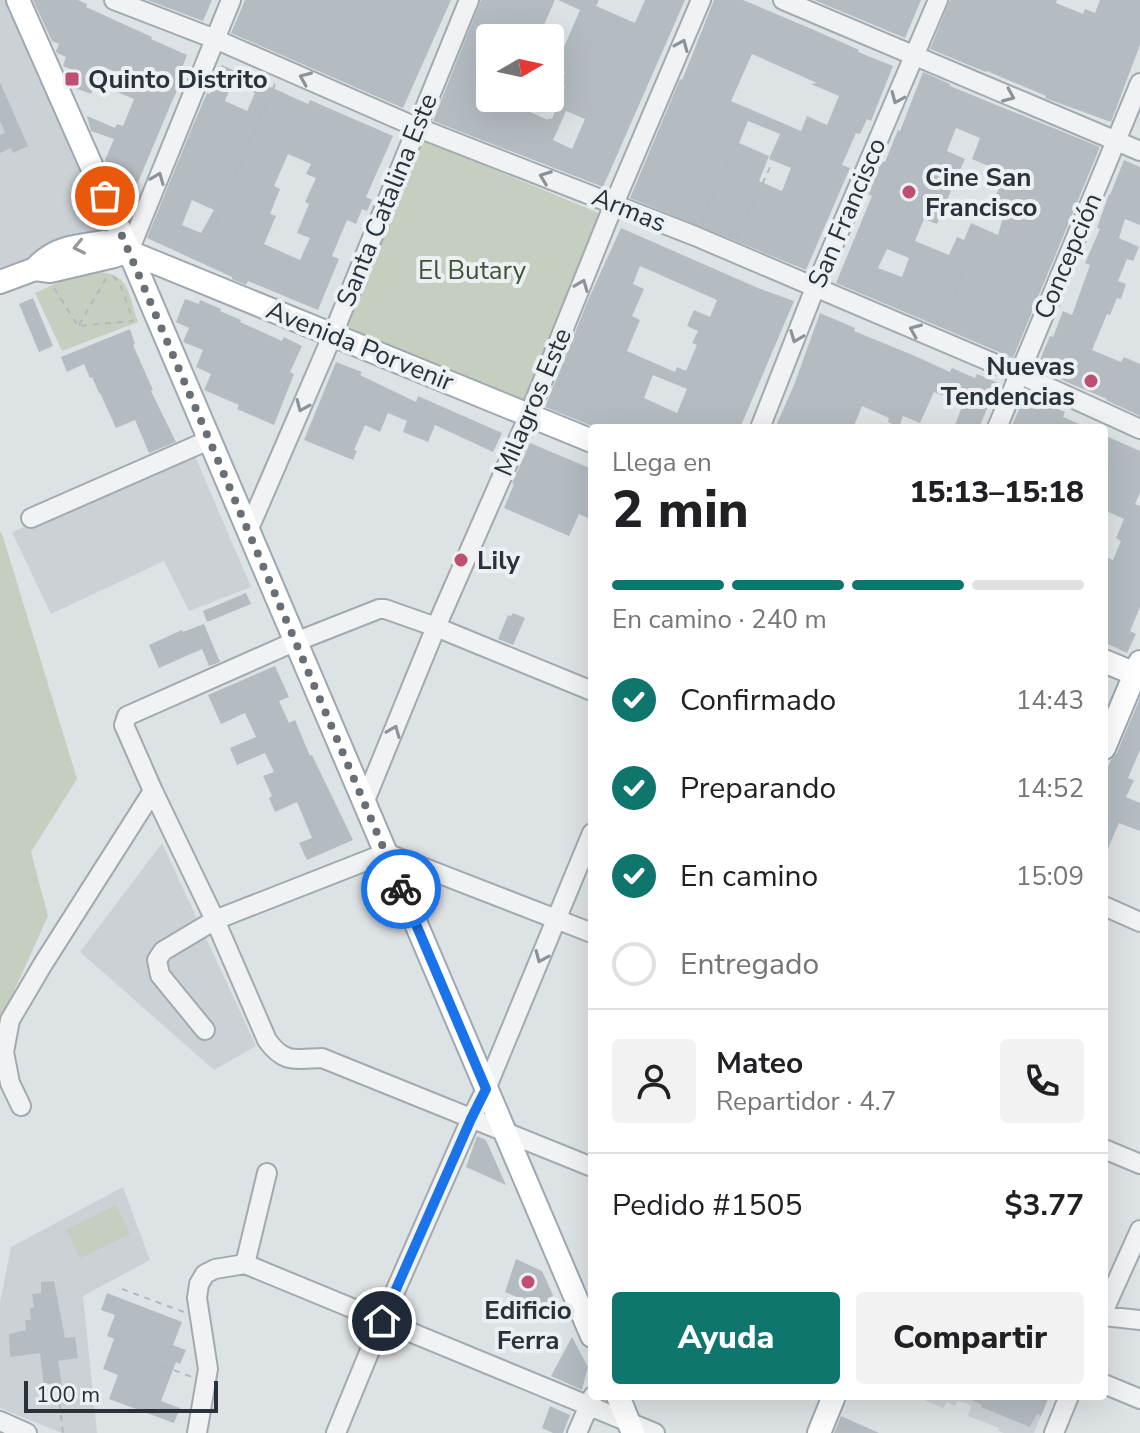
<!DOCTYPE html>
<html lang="es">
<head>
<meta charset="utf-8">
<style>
  :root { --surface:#fff; --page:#f2f2f2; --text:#202124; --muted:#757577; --line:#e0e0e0; --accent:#0f766e }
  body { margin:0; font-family:"Nunito Sans",sans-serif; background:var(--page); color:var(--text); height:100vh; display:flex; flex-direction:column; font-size:30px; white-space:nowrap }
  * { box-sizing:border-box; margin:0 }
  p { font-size:26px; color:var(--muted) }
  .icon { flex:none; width:44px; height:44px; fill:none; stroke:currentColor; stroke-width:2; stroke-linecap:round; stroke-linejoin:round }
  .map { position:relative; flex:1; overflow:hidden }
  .sheet { position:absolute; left:588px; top:424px; width:520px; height:976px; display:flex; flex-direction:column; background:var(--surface); border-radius:8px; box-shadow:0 8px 32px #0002 }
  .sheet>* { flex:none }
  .needle { width:52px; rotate:81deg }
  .controls { position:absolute; left:476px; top:24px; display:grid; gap:16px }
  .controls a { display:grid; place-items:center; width:88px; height:88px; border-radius:8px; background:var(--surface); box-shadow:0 8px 32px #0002; font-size:40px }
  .scale { position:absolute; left:24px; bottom:20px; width:194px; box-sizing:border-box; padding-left:8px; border:4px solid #29323a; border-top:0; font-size:22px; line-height:28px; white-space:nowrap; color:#29323a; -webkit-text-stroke:6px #ecf0f3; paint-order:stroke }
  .pin { position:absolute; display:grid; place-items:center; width:68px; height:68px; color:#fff; margin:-34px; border:4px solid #fff; border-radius:50%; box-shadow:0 2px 8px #0007 }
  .courier { position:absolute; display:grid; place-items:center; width:80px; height:80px; margin:-40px; border:6px solid #1a73e8; border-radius:50%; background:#fff; color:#222; box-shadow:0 2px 10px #0007 }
  .summary em { font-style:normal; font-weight:800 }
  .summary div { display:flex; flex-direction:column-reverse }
  .summary { display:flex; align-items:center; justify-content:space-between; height:136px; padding:0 24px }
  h1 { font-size:52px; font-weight:800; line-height:60px }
  .bar { display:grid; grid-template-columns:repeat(4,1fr); gap:12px 8px; align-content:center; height:96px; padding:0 24px }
  .bar i { height:10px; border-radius:6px; background:var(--line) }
  .bar .current { background:var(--accent) }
  .bar p { grid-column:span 4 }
  .line { display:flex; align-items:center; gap:20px; padding:0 24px; border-top:2px solid var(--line) }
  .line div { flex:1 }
  .round { display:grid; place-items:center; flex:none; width:84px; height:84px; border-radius:8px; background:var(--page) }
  ol { padding:0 24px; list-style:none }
  li { display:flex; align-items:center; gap:24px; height:88px }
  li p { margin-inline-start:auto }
  li .icon { padding:8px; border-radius:50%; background:var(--accent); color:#fff; stroke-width:4 }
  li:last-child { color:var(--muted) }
  li i { width:44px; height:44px; border:4px solid var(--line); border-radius:50% }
  .action { display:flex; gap:16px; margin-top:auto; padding:16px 24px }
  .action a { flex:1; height:92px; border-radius:8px; background:var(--accent); color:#fff; font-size:32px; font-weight:800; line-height:92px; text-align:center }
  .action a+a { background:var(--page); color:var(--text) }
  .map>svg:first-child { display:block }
</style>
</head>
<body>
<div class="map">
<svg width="1140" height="1433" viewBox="0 0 1140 1433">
  <rect width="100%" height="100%" fill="#dde2e5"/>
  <!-- built -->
  <path fill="#ccd1d6" d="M0,0H18L129,251L0,279Z
    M195,456L251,587L189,611L164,561L51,614L12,532Z
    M162,843L256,1046L214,1070L80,952Z
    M123,1187L150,1260L83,1296L97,1433H62L0,1408V1303L11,1247Z
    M920,1396H1042L1048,1399L1034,1433H1004L998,1431L999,1428L968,1416L971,1405L958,1401L955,1406L947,1402L943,1408L919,1398Z"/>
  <!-- green -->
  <path fill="#c6cebf" d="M421,139L601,214L524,401L344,326Z
    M93,272C131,272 127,292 138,322L62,351L35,293L70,277Z
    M0,531L3,537L77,779L31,852L48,916L0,1022Z
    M116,1205L130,1234L80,1258L66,1229Z"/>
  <!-- building -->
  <path fill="#b5bcc1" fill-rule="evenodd" d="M33,0H78L87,4L86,7L152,37L151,39L187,55L181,71L187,74L182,86L180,85L173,99L134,192L114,183L105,160L114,139L91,131L87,116L115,128L117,124L123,126L134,99L117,92L124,76L102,66L91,94L72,87L77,72L63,66L66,57L57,53L56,51L59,44L52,41Z
    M147,0H212L203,21Z
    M245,0H451L403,108L231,33Z
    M481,0H555L538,38H490V64L482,82L490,85V98H504L503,100L548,120L549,118L552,119L565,86L560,84L565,72L559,69L562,63L550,58V41L564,47L580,10L558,0H599L596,6L635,23L645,0H685L603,187L433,121ZM566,111L585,119L572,149L553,140Z
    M714,0H743L814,30L859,50L858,52L893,66L871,121L867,119L860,134L856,133L842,165L850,168L806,270L630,198L680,79L682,80L691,58ZM752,54L817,83L811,84L839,96L827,125L807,116L801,131L731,101ZM748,121L780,134L769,159L791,168L782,191L759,181L769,156L739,143Z
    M814,0H921L905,38Z
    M950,0H1057L1056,3L1083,14L1085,9L1095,13L1100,0H1140V45L1111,122L1045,98L1046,96L987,71L986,72L971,66L930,49Z
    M222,65L308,104L310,100L393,136L366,197L372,200L367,211L362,209L356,224L347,220L332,256L339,259L318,310L248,281L246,285L232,279V277L147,238L191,130L207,93L210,94ZM232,83L255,93L247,111L225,101ZM288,154L311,164L306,174L316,178L305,202L309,204L297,233L310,238L300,260L264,244L276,216L270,214L280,189L274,186ZM192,200L214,210L201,233L182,225Z
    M923,72L950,84V86L1100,147L1013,358L836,283L872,196L868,194L882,161L885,162L898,130L900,131ZM956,128L980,138L972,159L1005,173L992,205L1005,210L998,235L971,223L964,240L957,237L949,255L915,241L924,219L937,224L951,191L948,189L956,171L959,172L965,159L947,151ZM887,249L909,258L902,277L878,268Z
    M0,82L28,146L13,153L11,148L0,153V135L5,133L0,121Z
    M1124,160L1140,167V225L1125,219L1119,238L1139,247L1133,261L1127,259L1118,281L1126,284L1121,299L1117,298L1110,315L1107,314L1092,350L1121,362L1124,357L1140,364V416L1106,400L1107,399L1036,369L1050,336L1053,337L1063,311L1072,315L1090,265L1085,263L1100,229L1097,228L1109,194L1110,195Z
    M621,228L758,288L794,301L740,428H597L545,407L589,298ZM640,266L717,300L710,317L694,310L687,326L698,331L692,343L697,345L686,371L677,367L675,372L627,351L640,320L632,316L644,289L633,284ZM653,375L687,389L677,413L644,398Z
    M33,298L53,346L39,352L19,304Z
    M185,299L199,304L200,300L221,309L220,311L241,320L240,322L282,341L284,337L302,346L290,372L294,374L274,425L237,409L239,405L204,390L211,374L196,367L203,350L183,342L189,328L176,322Z
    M820,313L855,328L854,331L915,356L950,372L952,368L975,378L977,374L998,383L979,428H955L956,425H955L963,404L934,392L920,423L903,416L899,427L888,422L889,418L862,406L853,428H775L794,385Z
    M130,329L135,344L133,345L153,390L151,391L176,442L149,453L135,420L116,428L100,393H99L92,377L90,378L84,364L67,372L61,357Z
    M336,362L362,372L360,375L416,402L418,396L502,433L493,452L435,425L428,442L403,432L407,421L388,413L380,432L365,425L354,450L357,451L353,460L304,440Z
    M1025,395L1065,412L1063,417L1089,428H1011Z
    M1104,435L1140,451V493L1135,504L1140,506V607L1130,631L1136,634L1127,653L1104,642V556L1113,560L1121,541L1116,538L1124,519L1104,510Z
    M530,443L592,469V520L579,514L569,536L504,508L514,484L512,483Z
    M246,593L251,604L207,622L203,611Z
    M513,613L525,618L513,645L498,639L508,615L511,616Z
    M204,624L220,662L209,666L202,649L159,668L149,645L182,630L183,632Z
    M275,666L289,697L279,701L289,723L295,720L310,756L312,755L353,840L307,860L299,843L312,838L297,802L275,812L269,798L272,796L263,776L274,772L265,753L237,765L230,748L256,737L245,713L221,724L208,695Z
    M1140,698V750L1128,778L1134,780L1126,797L1140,803V831L1119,823L1104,858V777L1111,760L1117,753Z
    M477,1136L486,1140L506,1185L466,1167Z
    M516,1259L542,1271L553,1295L548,1310L505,1292Z
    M54,1281L65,1338L75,1337L78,1358L58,1361L62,1386L44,1387L40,1353L10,1357L9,1334L26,1330L25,1320H31L30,1308L34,1307L32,1294L41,1293V1282Z
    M107,1293L182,1322L173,1345L186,1350L180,1364L176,1362L161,1401L180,1408L174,1423L109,1399L118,1375L103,1369L114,1339L107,1336L115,1315L101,1310Z
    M572,1337L588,1367L582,1390L551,1376Z
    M962,1396H1042L1048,1399L1041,1416L1037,1414L1030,1427L981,1407L982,1405Z
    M550,1406L570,1415L563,1433H553L542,1428Z
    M841,1416L879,1433H834Z"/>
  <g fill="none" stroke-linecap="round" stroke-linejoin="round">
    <defs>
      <path id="minor" d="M114,0L215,39L416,127L695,236L1019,374L1140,429
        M783,0L1140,151
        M129,251L231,0
        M760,428L815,288L938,0
        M997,428L1140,83
        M31,518L209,440
        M248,531L333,334L469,0
        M592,691L436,627L385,609H379L285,646L127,716L124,725L153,791L215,920L267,1040C284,1064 295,1059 322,1058L592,1167
        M364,803L436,627L529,415L614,204L701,0
        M1104,906L1140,922
        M205,1030L160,975L157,960L163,951L215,920L386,853L592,933
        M21,1106L10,1083L4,1052L10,1020L43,964L153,791
        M1104,1149L1140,1164
        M245,1264L655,1433
        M245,1264L267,1173
        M1104,1310L1140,1230
        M1104,1316L1140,1320
        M1104,1384L1140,1399
        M0,1421L27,1433
        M197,1433L208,1369L197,1298L199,1284L205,1274L215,1269L245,1264
        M336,1433L382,1321L471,1119L486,1089L592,833
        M577,1433L593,1396
        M1054,1433L1069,1396"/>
      <path id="major" d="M18,0L129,251L592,1336
        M35,269C54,247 77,246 105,242L592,441
        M0,282L35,269L50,271L114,256L129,251
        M1104,661L1140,676
        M1104,748L1140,662
        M618,1396L633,1433
        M819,1433L834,1396"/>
    </defs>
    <!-- minor casing -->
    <use href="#minor" stroke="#a3aaae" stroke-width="22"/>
    <!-- major casing -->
    <use href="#major" stroke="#9ea8b0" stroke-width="26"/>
    <!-- path -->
    <path stroke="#b4b8bc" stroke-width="2" stroke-dasharray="6 6" stroke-linecap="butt" d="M216,221L275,84
      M702,221L734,148
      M737,238L772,163
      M54,288L78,326L133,321L120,284L113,276
      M79,325L108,275
      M942,326L973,249
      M122,1289L184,1312
      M118,1349L192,1377
      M58,1391L63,1433"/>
    <!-- minor -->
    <use href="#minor" stroke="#f0f2f4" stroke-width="18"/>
    <!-- major -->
    <use href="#major" stroke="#fff" stroke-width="22"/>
  </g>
  <!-- one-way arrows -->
  <defs><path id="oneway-chevron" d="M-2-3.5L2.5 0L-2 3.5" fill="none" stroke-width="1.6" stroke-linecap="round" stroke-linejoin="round" transform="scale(2)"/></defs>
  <g stroke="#8c9297">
    <use href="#oneway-chevron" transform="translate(682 45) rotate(-67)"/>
    <use href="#oneway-chevron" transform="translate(305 78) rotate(-157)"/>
    <use href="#oneway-chevron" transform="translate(1009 96) rotate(23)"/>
    <use href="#oneway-chevron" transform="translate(897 98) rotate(113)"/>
    <use href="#oneway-chevron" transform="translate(545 177) rotate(-159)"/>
    <use href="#oneway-chevron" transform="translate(158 178) rotate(-68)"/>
    <use href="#oneway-chevron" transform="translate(582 285) rotate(-68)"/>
    <use href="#oneway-chevron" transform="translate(915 330) rotate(-157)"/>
    <use href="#oneway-chevron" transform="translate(796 337) rotate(111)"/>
    <use href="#oneway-chevron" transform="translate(302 406) rotate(113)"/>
    <use href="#oneway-chevron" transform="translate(394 731) rotate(-68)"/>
    <use href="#oneway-chevron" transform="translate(541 957) rotate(113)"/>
  </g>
  <use stroke="#94989c" href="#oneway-chevron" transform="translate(79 247) rotate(168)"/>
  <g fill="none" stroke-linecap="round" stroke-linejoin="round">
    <!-- done -->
    <path stroke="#687076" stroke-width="8" stroke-dasharray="0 14.4" d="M105,196L401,889"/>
    <!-- route -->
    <path stroke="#1a73e8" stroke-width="10" d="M382,1321L471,1119L486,1089L401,889"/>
  </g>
  <!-- markers -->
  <g fill="#be4f71" stroke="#ecf0f3" stroke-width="3">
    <rect x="64" y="71" width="16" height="16" rx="4"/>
    <circle cx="909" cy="192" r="8"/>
    <circle cx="1091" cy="381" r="8"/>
    <circle cx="461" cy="560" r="8"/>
    <circle cx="528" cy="1282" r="8"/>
  </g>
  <g text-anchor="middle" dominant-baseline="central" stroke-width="8" stroke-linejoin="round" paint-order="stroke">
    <!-- poi labels -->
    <g font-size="26" font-weight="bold" fill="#29323a" stroke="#ecf0f3" text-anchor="start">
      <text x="88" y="79">Quinto Distrito</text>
      <text x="925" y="177">Cine San<tspan x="925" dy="30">Francisco</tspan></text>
      <text x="1075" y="366" text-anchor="end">Nuevas<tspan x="1075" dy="30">Tendencias</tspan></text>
      <text x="477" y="560">Lily</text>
      <text x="528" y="1310" text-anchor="middle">Edificio<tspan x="528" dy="30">Ferra</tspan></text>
    </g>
    <!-- street labels -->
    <g font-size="26" fill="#29323a" stroke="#ecf0f3">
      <text transform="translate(387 200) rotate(-68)">Santa Catalina Este</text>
      <text transform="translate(629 210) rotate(22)">Armas</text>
      <text transform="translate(847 213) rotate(-67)">San Francisco</text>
      <text transform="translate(1068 256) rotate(-67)">Concepción</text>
      <text transform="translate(360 346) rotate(22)">Avenida Porvenir</text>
      <text transform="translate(533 402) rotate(-67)">Milagros Este</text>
    </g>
    <!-- park labels -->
    <g font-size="26" fill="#415437" stroke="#ecf0f3">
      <text x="472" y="270">El Butary</text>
    </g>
  </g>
</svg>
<div class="controls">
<a><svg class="needle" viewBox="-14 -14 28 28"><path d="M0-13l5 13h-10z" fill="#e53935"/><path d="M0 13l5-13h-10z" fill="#757577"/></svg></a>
</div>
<div class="scale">100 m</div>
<div class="pin" style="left:105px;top:196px;background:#ea580c"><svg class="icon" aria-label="bag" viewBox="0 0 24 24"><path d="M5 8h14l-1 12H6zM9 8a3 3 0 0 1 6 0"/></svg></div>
<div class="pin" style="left:382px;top:1321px;background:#1f2937"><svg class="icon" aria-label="home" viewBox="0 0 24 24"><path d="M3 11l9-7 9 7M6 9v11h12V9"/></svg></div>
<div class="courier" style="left:401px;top:889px"><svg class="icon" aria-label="bike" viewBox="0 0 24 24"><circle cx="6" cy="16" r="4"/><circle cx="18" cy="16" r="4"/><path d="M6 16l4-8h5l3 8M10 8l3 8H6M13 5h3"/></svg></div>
<section class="sheet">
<div class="summary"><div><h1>2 min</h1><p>Llega en</p></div><em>15:13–15:18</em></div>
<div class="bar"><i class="current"></i><i class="current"></i><i class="current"></i><i></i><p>En camino · 240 m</p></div>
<ol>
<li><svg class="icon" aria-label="check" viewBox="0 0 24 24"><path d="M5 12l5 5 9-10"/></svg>Confirmado<p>14:43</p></li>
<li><svg class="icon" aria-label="check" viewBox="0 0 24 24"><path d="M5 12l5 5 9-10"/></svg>Preparando<p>14:52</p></li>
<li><svg class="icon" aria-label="check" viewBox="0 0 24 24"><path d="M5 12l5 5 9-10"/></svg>En camino<p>15:09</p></li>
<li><i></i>Entregado</li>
</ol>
<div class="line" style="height:144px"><a class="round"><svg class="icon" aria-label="person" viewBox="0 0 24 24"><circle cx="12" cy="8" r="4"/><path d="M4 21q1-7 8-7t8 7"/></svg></a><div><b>Mateo</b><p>Repartidor · 4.7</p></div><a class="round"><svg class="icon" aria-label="phone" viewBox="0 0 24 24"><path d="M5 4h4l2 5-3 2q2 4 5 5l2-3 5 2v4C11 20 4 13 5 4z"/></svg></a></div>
<div class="line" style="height:104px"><div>Pedido #1505</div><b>$3.77</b></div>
<div class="action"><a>Ayuda</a><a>Compartir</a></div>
</section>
</div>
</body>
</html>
